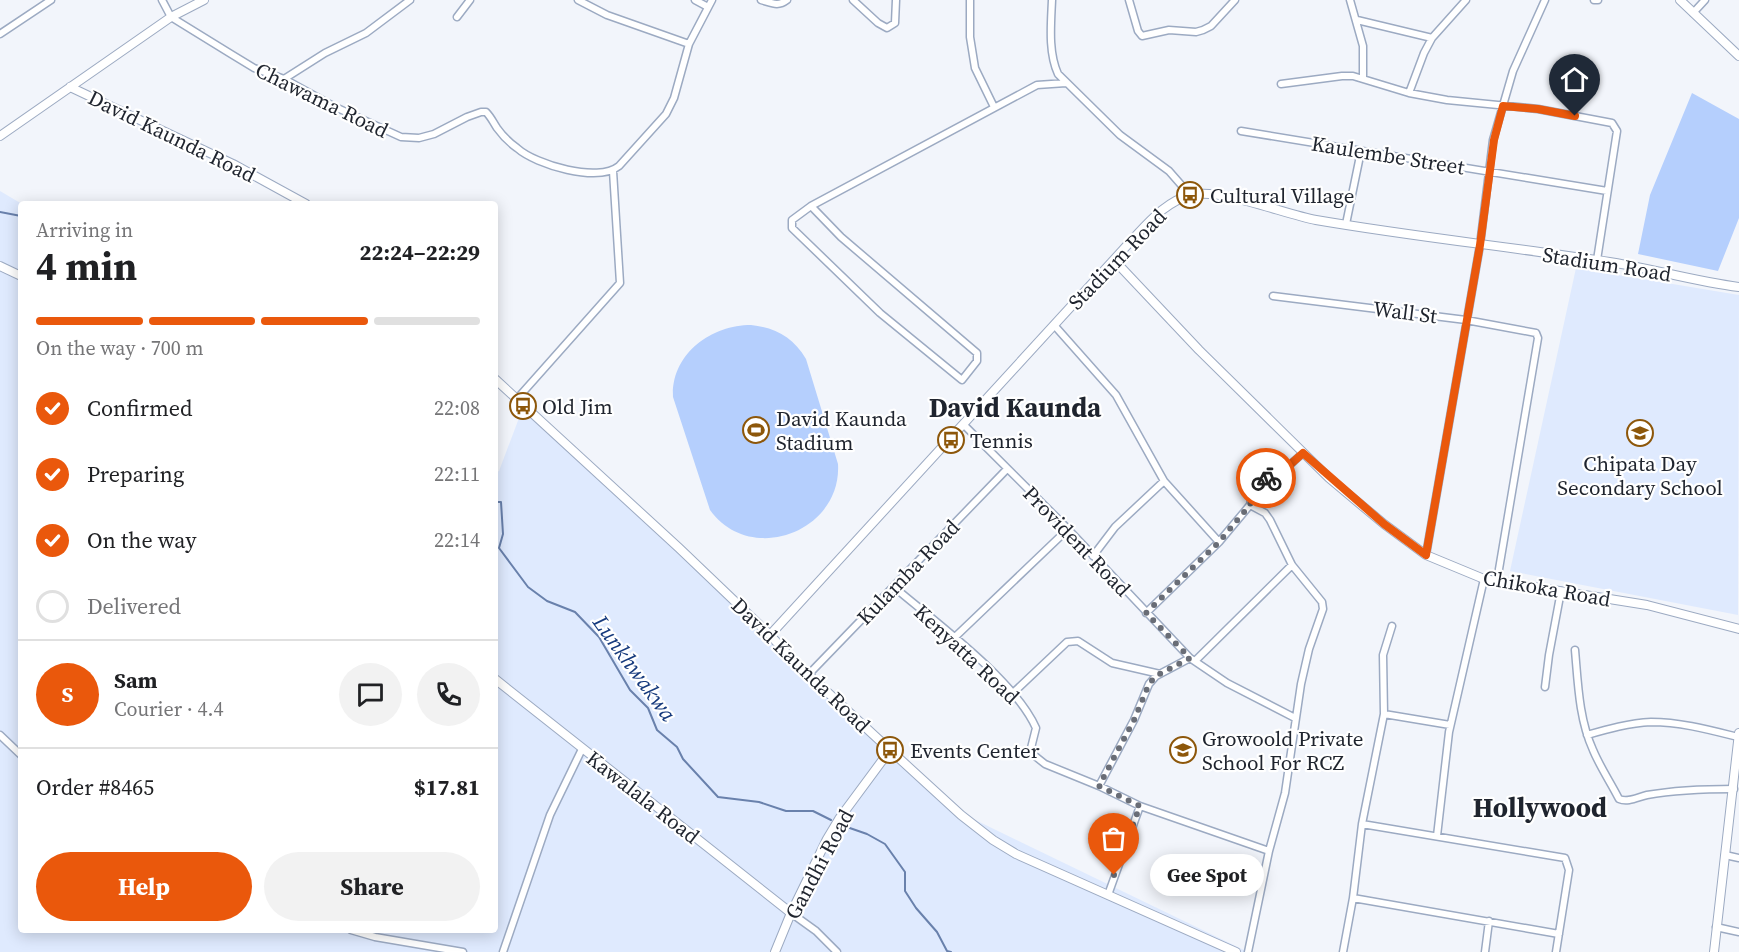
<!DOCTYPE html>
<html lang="en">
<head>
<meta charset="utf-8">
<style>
  :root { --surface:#fff; --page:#f2f2f2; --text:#202124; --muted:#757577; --line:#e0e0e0; --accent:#ea580c }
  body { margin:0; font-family:"Source Serif 4",serif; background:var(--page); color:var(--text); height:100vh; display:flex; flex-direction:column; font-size:22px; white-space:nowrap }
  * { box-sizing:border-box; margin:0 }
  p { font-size:20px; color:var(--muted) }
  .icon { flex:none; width:33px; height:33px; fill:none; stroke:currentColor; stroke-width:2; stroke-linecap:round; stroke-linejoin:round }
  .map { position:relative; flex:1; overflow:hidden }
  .drawer { position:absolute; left:18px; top:201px; width:480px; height:732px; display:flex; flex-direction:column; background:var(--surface); border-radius:6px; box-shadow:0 3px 15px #0003 }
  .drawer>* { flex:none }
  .pin { position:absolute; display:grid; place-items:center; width:51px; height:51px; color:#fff; margin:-62px -26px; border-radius:50% 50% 50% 0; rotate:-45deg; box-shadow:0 0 6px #0007 }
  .pin .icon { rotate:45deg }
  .courier { position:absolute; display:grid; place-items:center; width:60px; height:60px; margin:-30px; border:4px solid #ea580c; border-radius:50%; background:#fff; color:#222; box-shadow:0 2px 8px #0007 }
  .bubble { position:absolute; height:42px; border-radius:21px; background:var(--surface); box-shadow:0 3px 15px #0003; font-size:20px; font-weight:700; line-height:42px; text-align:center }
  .head em { font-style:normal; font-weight:700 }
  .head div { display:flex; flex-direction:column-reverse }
  .head { display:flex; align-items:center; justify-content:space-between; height:102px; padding:0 18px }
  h1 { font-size:39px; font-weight:700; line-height:45px }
  .bar { display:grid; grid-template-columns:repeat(4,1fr); gap:9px 6px; align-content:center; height:72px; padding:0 18px }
  .bar i { height:8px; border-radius:4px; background:var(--line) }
  .bar .selected { background:var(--accent) }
  .bar p { grid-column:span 4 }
  .line { display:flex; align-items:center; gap:15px; padding:0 18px; border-top:2px solid var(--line) }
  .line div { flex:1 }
  .round { display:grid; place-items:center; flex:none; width:63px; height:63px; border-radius:32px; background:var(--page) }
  ol { padding:0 18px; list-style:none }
  li { display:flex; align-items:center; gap:18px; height:66px }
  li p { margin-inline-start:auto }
  li .icon { padding:6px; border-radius:50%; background:var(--accent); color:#fff; stroke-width:4 }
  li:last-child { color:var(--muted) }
  li i { width:33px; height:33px; border:3px solid var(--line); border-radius:50% }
  .cta { display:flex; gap:12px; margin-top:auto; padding:12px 18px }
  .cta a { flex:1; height:69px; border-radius:36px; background:var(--accent); color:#fff; font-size:24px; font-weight:700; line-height:69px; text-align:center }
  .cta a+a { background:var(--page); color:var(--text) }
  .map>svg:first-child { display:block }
</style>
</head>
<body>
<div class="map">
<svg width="1739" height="952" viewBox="0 0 1739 952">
  <rect width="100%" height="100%" fill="#f2f5fb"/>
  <!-- built -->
  <path fill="#dfeafe" d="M0,191L22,204L21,930H495V473L499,471L522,410L963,814L1248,952H0Z
    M1576,268L1739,295L1738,615L1510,571Z"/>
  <!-- green -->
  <path fill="#b5cffd" d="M1692,93L1739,119V218L1718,271L1638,254L1650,195Z
    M751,325C776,328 793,337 806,359L838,464C842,532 750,566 710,510L673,397C671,354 711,325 751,325Z"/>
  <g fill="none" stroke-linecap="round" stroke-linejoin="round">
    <!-- stream -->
    <path stroke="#6981ac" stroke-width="2" d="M0,212L21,216
      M495,502H501L503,534L499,548L528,587L547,601L575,612L599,637L630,690L648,708L657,730L677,747L683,759L718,797L759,802L786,811H813L831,820
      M844,826L867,834L885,844L905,872V891L916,908L937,932L947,951L951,952"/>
    <defs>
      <path id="minor" d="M162,0L171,17L231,54L254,68L284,79L333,106L401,137L419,138L434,134L467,117L481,112H486C491,117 493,122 497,128C502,135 510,143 517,148C536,165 598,183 619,166L666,114L674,98L689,44L712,0
        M578,0L607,15L689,44
        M695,0L708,7
        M761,0C772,3 778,7 787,0
        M853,0L878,23L887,28L895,23L896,0
        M970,0V37L975,68L994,107
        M1052,0C1051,24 1048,52 1058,74L1120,135L1169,171L1190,195
        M1129,0L1138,31L1142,36L1169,30L1196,32L1203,30L1211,26L1235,0
        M1350,0L1363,46V78
        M1594,0H1598
        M1693,13L1705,0
        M457,17L470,0
        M1357,20L1432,38
        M0,34L51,0
        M284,79L325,53L366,33L410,0
        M1281,84L1342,76H1353L1409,93L1447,100L1538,109L1612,123L1617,131L1597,260
        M1409,93L1424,53L1432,38L1466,0
        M1241,131L1607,191
        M811,206L841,237L977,353V361L962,380L880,313L792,228V220L811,206L1037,85L1066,83
        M1346,224L1361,151
        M1273,296L1466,320L1536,333L1538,338L1497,581
        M1054,325L1116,395L1164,481L1219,542
        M516,400L620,283L613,171
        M964,425L1068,529L1190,658L1227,683L1295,718
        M1426,555L1480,245L1493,140L1513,71L1545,0
        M1093,556L1115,527L1164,481
        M894,587C935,622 1015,680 1036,728L1030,752L1045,764L1099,786L1140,806L1269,851
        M1146,613L1219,542L1250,505L1253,491L1257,483L1283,471L1303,453
        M954,638L1068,529
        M1575,650C1578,684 1579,719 1593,750C1600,767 1611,783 1619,799C1628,803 1638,797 1647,795C1676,790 1705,789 1734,789
        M1195,661L1292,565
        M808,675L1007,469
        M1545,687L1549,655L1561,591
        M1013,693L1067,642L1078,641L1112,663L1160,674
        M1384,714L1450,725
        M0,735L21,755
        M1587,735C1608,729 1629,723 1651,722C1681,722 1710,730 1738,737
        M1099,786L1134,720L1149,684L1156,676L1190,658
        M1362,824L1565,858L1569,870L1556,952
        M1437,836L1449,732L1484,579
        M1725,855L1739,858
        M1108,895L1140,806
        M1353,898L1559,934
        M791,913L816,931L837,952
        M1716,927L1739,932
        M351,930L375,937L463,952
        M503,952L550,815L582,749
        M1248,952L1269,851L1285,793L1301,684L1309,649L1323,609L1322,602L1292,565L1270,520L1265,513L1250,505
        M1343,952L1353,898L1362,824L1384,714L1383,655L1392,626
        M1485,952L1489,921"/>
      <path id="tertiary" d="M1680,0L1739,56
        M70,87L233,164L306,204
        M0,136L171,17L204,0
        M1114,260L1199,350L1329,478L1384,524L1426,555L1484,579L1647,605L1739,629
        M0,266L21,276
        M495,379L679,548L770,635L798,665L890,750L961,815L993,840L1016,854L1236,952
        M770,635L1131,241C1148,223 1167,200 1192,195C1221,188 1284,214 1316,220C1409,236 1503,246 1596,260C1644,266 1691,281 1739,287
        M495,679L791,913
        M775,952L791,913L827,839L839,819L890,750
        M1714,952L1739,733"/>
    </defs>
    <!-- minor casing -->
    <use href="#minor" stroke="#9caac2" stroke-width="9"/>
    <!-- tertiary casing -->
    <use href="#tertiary" stroke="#9caac2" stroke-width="10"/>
    <!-- minor -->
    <use href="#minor" stroke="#fff" stroke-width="6"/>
    <!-- tertiary -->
    <use href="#tertiary" stroke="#fff" stroke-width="8"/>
  </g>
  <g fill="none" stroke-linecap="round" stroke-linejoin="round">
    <!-- done -->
    <path stroke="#696d76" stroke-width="6" stroke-dasharray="0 10.8" d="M1114,875L1140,806L1099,786L1134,720L1149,684L1156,676L1190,658L1146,613L1219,542L1250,505L1253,490L1257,483L1266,478"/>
    <!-- route -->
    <path stroke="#ea580c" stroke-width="8" d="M1266,478L1283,471L1303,453L1384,524L1426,555L1480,245L1494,140L1503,106L1538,109L1575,116"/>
  </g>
  <!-- icons -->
  <defs>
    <symbol id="bus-ring" viewBox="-11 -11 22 22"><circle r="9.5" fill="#fff" stroke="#8d570a" stroke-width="1.5"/><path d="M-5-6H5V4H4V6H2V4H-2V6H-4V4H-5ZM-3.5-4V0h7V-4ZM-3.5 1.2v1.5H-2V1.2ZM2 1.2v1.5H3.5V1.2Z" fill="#8d570a"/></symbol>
    <symbol id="stadium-ring" viewBox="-11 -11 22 22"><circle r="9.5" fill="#fff" stroke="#8d570a" stroke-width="1.5"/><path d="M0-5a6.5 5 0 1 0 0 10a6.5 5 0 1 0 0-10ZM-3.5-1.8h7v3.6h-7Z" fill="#8d570a"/></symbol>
    <symbol id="school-ring" viewBox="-11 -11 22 22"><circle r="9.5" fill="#fff" stroke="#8d570a" stroke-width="1.5"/><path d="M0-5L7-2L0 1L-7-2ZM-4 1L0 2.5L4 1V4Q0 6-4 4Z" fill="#8d570a"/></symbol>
  </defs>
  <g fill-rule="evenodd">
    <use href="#bus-ring" x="1175" y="180" width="30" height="30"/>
    <use href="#bus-ring" x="508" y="391" width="30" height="30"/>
    <use href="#stadium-ring" x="741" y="415" width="30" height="30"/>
    <use href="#school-ring" x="1625" y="418" width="30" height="30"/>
    <use href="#bus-ring" x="936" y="425" width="30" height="30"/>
    <use href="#bus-ring" x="875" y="735" width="30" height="30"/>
    <use href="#school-ring" x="1168" y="735" width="30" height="30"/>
  </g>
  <g text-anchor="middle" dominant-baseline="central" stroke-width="4.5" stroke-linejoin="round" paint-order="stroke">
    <!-- street labels -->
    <g font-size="21" fill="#1f242e" stroke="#fff">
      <text transform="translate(322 100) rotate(26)">Chawama Road</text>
      <text transform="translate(172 136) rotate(26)">David Kaunda Road</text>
      <text transform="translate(1388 155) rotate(9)">Kaulembe Street</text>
      <text transform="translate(1117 259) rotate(-46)">Stadium Road</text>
      <text transform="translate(1607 264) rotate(9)">Stadium Road</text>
      <text transform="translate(1405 312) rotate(7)">Wall St</text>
      <text transform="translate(1077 541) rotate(46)">Provident Road</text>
      <text transform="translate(908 572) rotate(-46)">Kulamba Road</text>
      <text transform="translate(1547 588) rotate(10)">Chikoka Road</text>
      <text transform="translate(967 654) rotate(43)">Kenyatta Road</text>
      <text transform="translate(801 665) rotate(44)">David Kaunda Road</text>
      <text transform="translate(643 797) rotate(38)">Kawalala Road</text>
      <text transform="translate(819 864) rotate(-62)">Gandhi Road</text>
    </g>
    <!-- poi labels -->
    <g font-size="21" fill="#1f242e" stroke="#fff" text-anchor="start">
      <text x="1210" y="195">Cultural Village</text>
      <text x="542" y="406">Old Jim</text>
      <text x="776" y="418">David Kaunda<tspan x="776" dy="24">Stadium</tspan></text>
      <text x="970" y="440">Tennis</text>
      <text x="1640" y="463" text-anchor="middle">Chipata Day<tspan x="1640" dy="24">Secondary School</tspan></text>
      <text x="1202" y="738">Growoold Private<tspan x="1202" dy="24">School For RCZ</tspan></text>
      <text x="910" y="750">Events Center</text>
    </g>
    <!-- water labels -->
    <g font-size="22" font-style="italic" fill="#163a7d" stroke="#fff">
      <text transform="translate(635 668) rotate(54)">Lunkhwakwa</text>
    </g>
    <!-- district labels -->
    <g font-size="27" font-weight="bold" fill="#1f242e" stroke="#fff">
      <text x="1015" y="407">David Kaunda</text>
      <text x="1540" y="807">Hollywood</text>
    </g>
  </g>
</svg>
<div class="pin" style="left:1114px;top:875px;background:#ea580c"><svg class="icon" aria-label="bag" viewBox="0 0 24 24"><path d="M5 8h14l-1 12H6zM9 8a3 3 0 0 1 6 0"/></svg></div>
<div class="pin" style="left:1575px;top:116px;background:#1f2937"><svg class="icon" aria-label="home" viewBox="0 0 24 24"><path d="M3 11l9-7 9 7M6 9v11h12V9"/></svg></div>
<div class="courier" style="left:1266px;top:478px"><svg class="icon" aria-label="bike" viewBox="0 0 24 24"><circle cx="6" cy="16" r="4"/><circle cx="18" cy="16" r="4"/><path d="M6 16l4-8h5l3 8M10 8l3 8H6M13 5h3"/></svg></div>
<div class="bubble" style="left:1150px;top:854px;width:114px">Gee Spot</div>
<section class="drawer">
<div class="head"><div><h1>4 min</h1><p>Arriving in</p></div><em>22:24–22:29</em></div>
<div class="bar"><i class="selected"></i><i class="selected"></i><i class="selected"></i><i></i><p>On the way · 700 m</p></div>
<ol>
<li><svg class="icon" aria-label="check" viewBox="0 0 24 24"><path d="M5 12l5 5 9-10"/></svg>Confirmed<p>22:08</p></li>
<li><svg class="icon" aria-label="check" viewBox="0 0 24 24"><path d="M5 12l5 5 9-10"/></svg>Preparing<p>22:11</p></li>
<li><svg class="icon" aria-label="check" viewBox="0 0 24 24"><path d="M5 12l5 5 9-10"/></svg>On the way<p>22:14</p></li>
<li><i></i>Delivered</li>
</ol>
<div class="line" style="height:108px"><b class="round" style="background:var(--accent);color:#fff">S</b><div><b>Sam</b><p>Courier · 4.4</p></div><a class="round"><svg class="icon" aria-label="chat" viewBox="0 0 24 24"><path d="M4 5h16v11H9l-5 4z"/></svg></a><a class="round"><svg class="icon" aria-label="phone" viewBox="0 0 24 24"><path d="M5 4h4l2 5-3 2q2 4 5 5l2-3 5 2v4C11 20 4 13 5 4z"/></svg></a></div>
<div class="line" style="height:78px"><div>Order #8465</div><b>$17.81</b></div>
<div class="cta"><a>Help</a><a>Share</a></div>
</section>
</div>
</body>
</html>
